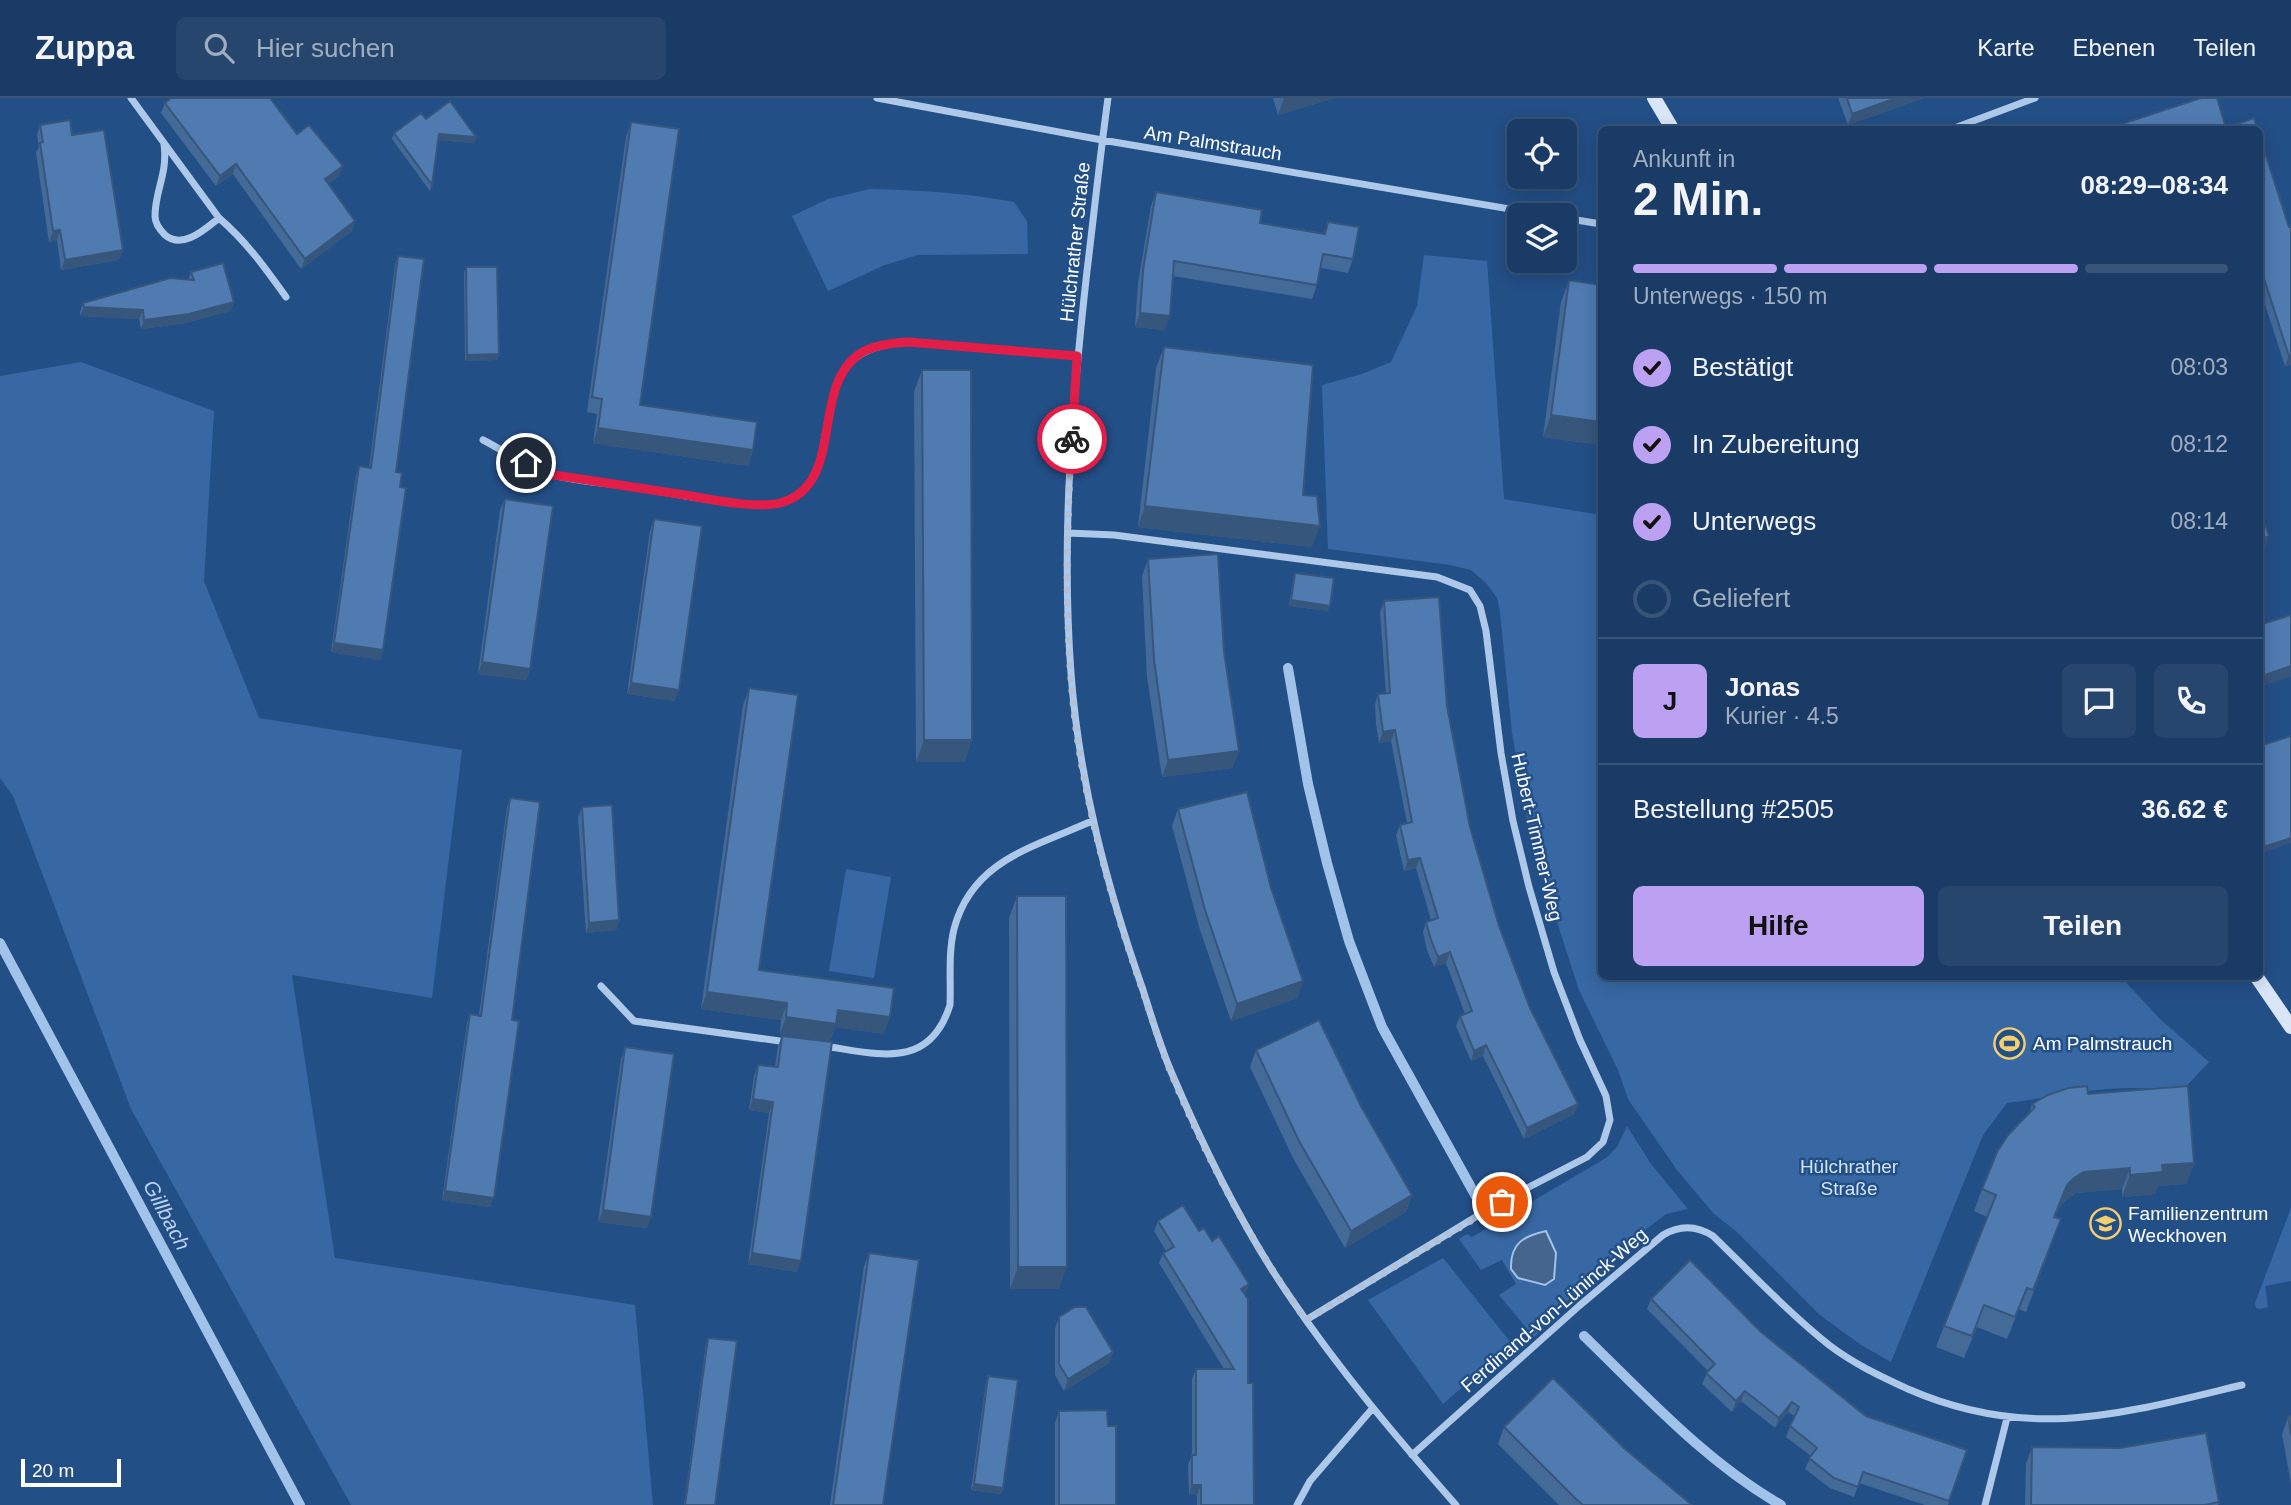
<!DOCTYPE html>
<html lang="de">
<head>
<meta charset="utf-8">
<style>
  :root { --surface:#1a3b65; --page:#27466e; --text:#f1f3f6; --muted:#9fadbf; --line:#385579; --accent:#bca0f2 }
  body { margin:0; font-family:Arial,sans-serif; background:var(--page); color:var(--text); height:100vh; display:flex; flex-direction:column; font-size:26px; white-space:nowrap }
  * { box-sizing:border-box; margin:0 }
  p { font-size:23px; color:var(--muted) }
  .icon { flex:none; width:38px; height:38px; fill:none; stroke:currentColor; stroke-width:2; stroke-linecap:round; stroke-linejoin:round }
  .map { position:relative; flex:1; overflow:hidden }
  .panel { position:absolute; left:1598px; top:28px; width:665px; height:854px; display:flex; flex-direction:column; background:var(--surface); border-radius:10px; box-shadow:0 4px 18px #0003,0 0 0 2px var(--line) }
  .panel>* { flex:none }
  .buttons { position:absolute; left:1507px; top:21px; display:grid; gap:14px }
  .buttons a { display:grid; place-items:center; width:70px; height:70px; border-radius:10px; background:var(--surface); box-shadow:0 4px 18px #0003,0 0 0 2px var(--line); font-size:35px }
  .scale { position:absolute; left:21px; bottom:18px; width:100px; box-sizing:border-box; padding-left:7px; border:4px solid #fff; border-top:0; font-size:19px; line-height:24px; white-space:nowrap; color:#fff; -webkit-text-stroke:5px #234f87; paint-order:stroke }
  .pin { position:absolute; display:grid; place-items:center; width:60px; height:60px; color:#fff; margin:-30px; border:4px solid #fff; border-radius:50%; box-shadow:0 2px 7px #0007 }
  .courier { position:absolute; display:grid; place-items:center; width:70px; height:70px; margin:-35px; border:5px solid #e11d48; border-radius:50%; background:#fff; color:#222; box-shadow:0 2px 9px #0007 }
  .overview em { font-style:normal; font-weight:700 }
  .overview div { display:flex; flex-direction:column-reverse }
  .overview { display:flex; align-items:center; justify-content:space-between; height:119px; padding:0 35px }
  h1 { font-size:46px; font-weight:700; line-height:52px }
  .bar { display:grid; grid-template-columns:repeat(4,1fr); gap:10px 7px; align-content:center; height:84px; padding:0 35px }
  .bar i { height:9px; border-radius:5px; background:var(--line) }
  .bar .current { background:var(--accent) }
  .bar p { grid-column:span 4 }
  .line { display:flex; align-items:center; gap:18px; padding:0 35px; border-top:2px solid var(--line) }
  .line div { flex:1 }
  .round { display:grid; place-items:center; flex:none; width:74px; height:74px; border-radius:10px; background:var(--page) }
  ol { padding:0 35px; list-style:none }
  li { display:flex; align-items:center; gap:21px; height:77px }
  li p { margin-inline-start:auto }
  li .icon { padding:7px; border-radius:50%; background:var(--accent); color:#111; stroke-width:4 }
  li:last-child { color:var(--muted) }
  li i { width:38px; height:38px; border:4px solid var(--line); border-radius:50% }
  .button { display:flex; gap:14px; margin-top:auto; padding:14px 35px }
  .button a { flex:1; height:80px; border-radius:10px; background:var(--accent); color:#111; font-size:28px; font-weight:700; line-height:80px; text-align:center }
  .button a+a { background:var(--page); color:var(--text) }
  header { display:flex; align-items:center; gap:42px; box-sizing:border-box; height:98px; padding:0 35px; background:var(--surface); border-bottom:2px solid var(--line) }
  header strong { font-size:33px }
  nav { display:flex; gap:38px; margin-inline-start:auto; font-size:24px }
  .search { width:490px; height:63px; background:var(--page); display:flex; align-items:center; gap:18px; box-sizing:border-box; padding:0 24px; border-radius:10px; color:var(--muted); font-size:26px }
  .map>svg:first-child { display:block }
</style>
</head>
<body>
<header>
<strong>Zuppa</strong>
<div class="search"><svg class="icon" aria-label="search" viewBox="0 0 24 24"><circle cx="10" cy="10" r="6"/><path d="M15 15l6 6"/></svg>Hier suchen</div>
<nav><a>Karte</a><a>Ebenen</a><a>Teilen</a></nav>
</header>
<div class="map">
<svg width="2291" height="1407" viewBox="0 0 2291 1407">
  <rect width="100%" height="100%" fill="#234f87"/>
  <!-- green -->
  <path fill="#3768a4" d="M870,91C918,92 966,95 1014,104L1027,123L1028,156L918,157L885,167L828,193L792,118L828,101Z
    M1424,157L1487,163L1504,401L1601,417V878L2121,879L2160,921L2209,964L2180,995C2124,982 2063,998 2007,1005L1983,1037L1891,1264L1861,1247L1820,1217L1736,1133L1714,1116L1677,1072L1628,1001L1618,972L1579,892L1540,771L1527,720L1512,635L1500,514L1497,500L1487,486L1471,472L1450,467L1328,451L1322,287L1362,276L1391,264L1417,208Z
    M81,264L214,313L204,483L259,620L462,652L432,900L292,877L335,1160L635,1207L653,1407H351L131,1011L13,698L0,680V278Z
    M846,771L891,779L874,880L829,873Z
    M1627,1028L1651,1066L1688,1111L1666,1116L1645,1132L1542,1226L1544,1230L1534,1239L1499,1197L1516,1186L1502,1162L1481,1172L1459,1141L1467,1136L1472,1139L1606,1060L1617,1049Z
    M2291,1110V1183L2265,1188L2268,1209L2260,1211L2256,1210L2255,1205Z
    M1443,1160L1512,1246L1443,1306L1368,1202Z"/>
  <!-- water -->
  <path fill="#45658d" stroke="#a1c3ea" stroke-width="2" d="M1546,1133L1556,1155L1554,1181L1545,1187L1518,1180L1511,1171C1510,1145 1524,1138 1546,1133Z"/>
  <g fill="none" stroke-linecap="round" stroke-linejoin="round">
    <!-- stream -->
    <path stroke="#a1c3ea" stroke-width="10" d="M1288,570L1308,686L1327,765L1349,843L1382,929L1478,1102
      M0,845L300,1407
      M1584,1238C1646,1298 1706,1364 1781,1407"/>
    <!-- street -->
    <path stroke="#adc8e9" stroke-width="7" d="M131,0L219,120C246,143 266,171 286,199
      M877,0L1102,42L1545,117
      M1108,0C1100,58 1094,116 1087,173C1072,306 1061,441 1071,575C1079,684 1107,789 1143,892C1152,921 1161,951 1173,978C1206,1055 1243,1131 1290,1199C1340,1273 1397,1340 1456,1407
      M1949,32L2035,0
      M164,46C168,76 155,92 155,118C155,125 160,132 165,137C183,152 205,131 219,120
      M1564,120L1601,126
      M483,342C503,352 528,370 549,376C576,384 606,385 633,389C676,396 721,406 765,407C776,407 790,403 800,396C813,384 820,366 823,349C835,288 834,249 908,244L1077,258
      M1068,435L1114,437L1437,479L1470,492L1480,508L1486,533L1501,655L1513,723L1529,789L1554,874L1580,942L1606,998L1610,1022L1603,1044L1587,1059L1502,1103L1306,1222
      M601,888L634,923L787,944
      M823,948C876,955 929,974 950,907C951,882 948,856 954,831C972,762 1034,749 1092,723
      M1412,1357L1579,1208L1663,1137C1680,1127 1696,1127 1713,1138C1751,1175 1788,1214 1829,1247C1854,1266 1880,1278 1908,1291C2029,1344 2121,1316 2242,1287
      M1297,1407L1310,1383L1372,1311
      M1985,1407L2007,1320"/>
    <!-- secondary -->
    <path stroke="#d8e6f8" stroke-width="14" d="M1654,0L1673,32
      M2256,878L2291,929"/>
  </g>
  <!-- wall -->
  <path fill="#446a98" d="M1273,0H1335L1278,17Z
    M1838,0H1924L1848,27Z
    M165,5L297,36L339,78L328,86L355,123L352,133L301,171L233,76L216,88L161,15Z
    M426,21L476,39L474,45L438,42L432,87L430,93L392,41L394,35Z
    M631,24L640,307L753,352L748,368L593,345L597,316L587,314L626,39Z
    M40,27L72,37L123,152L119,162L61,172L57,142L49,144L36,55L39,49L37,37Z
    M2259,36L2289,129H2291V267L2285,268L2259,188Z
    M1156,94L1260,125L1324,135L1328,124L1353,161L1348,175L1321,170L1317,187L1312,201L1173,178L1165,232L1135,229L1138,185L1151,108Z
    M398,158L396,374L400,389L383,552L380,562L331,554L356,377L359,368L369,370L395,167Z
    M466,169L499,256L497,262L465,263L464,175Z
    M191,174L234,204L230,213L186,225L141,231L139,221L80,218V214L83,205L188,182Z
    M1569,182L1601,187V347L1543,339L1561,204Z
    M1164,249L1312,449L1138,429L1156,270Z
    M922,272L972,642L964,664H916L914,294Z
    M505,401L530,571L526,582L478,576L500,412Z
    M654,421L675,603L627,596L650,433Z
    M1148,461L1239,653L1232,670L1162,679L1147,579L1142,478Z
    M1295,475L1328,513L1289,508L1293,481Z
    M1384,503L1447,608L1470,729L1499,828L1530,910L1578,1006L1574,1016L1524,1041L1483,958L1471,963L1456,928L1460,918L1465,916L1446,865L1434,869L1427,852L1423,834L1426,824L1431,822L1416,770L1404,773L1396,737L1400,727L1407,725L1391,643L1379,645L1376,626L1375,607L1378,596H1386L1380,514Z
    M749,590L759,872L884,936L835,929L830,943L780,936L781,922L701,911L743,607Z
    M510,700L512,922L490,1109L442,1102L467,925L470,916L479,917L507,709Z
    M582,709L619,822L616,832L586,835L578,719Z
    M1178,711L1271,790L1303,883L1297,900L1231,923L1199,829L1172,728Z
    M1017,798L1059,1191H1010L1009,820Z
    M782,938L797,1174L748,1166L769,1015L749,1012L754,978L758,967L775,969L778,948Z
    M625,949L647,1130L598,1124L621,961Z
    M1256,952L1362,1010L1412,1097L1406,1114L1345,1150L1293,1060L1250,969Z
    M2088,996L2194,1065L2186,1086L2158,1088L2155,1096L2122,1099V1091L2076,1095L2066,1102L2059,1109L2055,1119L2053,1143L2026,1214L2019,1211L2007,1241L1977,1229L1964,1260L1936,1249L1987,1119L1974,1113L1982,1091L2029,1016L2032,1006Z
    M1158,1123L1199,1133L1245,1197L1254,1407H1197V1397H1189L1188,1367L1192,1357V1281L1196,1271H1224L1159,1165L1163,1155L1166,1153L1154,1133Z
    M869,1155L883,1407H830L864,1168Z
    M1651,1201L1761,1234L1866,1318L1967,1352L1948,1407H1925L1859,1385L1854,1399L1830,1390L1805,1371L1811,1358L1786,1339L1794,1318L1788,1314L1775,1330L1741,1303L1732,1314L1702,1286L1708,1273L1647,1211Z
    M1059,1219L1113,1254L1109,1265L1064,1293L1055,1277V1231Z
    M708,1240L715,1407H684L706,1245Z
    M988,1278L1003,1390L1001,1396L971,1392L986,1284Z
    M1059,1313L1108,1328L1116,1407H1055V1324Z
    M2291,1318V1386L2282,1336L2288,1319Z
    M1504,1329L1624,1350L1692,1407H1559L1498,1346Z
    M2032,1349L2219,1404L2218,1407H2025L2026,1366Z"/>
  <!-- shaded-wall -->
  <path fill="#37567c" d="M1284,0H1335L1278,17Z
    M1896,0H1924L1848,27L1852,16Z
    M439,36L476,39L474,45L437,42Z
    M236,66L233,76L216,88L220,78Z
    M343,68L339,78L321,92L325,81Z
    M355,123L352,133L301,171L305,161Z
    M60,132L57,142L49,144L53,133Z
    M123,152L119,162L61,172L65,162Z
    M234,204L230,213L186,225L141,231L144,222Z
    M84,209L143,212L139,221L80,218Z
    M1140,215L1170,218L1165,232L1135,229Z
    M499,256L497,262L465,263L467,257Z
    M2291,257V267L2285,268L2289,258Z
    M1551,317L1601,324V347L1543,339Z
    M598,330L753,352L748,368L593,345Z
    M1145,408L1320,428L1312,449L1138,429Z
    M2269,438L2265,450L2259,452V442Z
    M1291,502L1330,508L1328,513L1289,508Z
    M334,545L383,552L380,562L331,554Z
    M482,564L530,571L526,582L478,576Z
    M2291,568V579L2259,589V579Z
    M631,585L679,592L675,603L627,596Z
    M1395,632L1391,643L1379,645L1383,634Z
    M924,642H972L964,664H916Z
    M1239,653L1232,670L1162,679L1168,662Z
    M2291,740V745L2259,756L2260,750Z
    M1420,760L1416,770L1404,773L1408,762Z
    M619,822L616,832L586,835L589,825Z
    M1450,854L1446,865L1434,869L1438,859Z
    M1303,883L1297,900L1231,923L1237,906Z
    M707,894L787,905L781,922L701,911Z
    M838,912L890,919L884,936L835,929L830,943L780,936L786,919Z
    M1486,947L1483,958L1471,963L1474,953Z
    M753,1001L773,1004L769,1015L749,1012Z
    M1578,1006L1574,1016L1524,1041L1527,1030Z
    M2194,1065L2186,1086L2158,1088L2155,1096L2122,1099L2130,1077L2162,1067Z
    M2130,1070L2122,1091L2076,1095L2066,1102L2059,1109L2047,1141L2067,1087L2074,1080L2084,1074Z
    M445,1093L494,1100L490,1109L442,1102Z
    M1412,1097L1406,1114L1345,1150L1351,1133Z
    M603,1112L651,1119L647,1130L598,1124Z
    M752,1155L801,1163L797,1174L748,1166Z
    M1018,1169H1067L1059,1191H1010Z
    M1249,1186L1245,1197L1241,1191Z
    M1113,1254L1109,1265L1064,1293L1068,1281Z
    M1745,1293L1741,1303L1732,1314L1736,1303Z
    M1792,1304L1788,1314L1775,1330L1779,1320Z
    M974,1386L1003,1390L1001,1396L971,1392Z
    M1192,1387H1201L1197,1397H1189Z"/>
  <!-- building -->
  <path fill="#4f7bb1" stroke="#37567c" stroke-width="2" d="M171,0H270L297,36L309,27L343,68L325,81L355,123L305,161L236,66L220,78L165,5Z
    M1847,0H1896L1852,16Z
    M2201,0H2217L2226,30L2254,20L2258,32H2103Z
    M450,3L476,39L439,36L432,87L394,35L421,15L426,21Z
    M70,22L72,37L104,32L123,152L65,162L60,132L53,133L40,45L43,44L40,27Z
    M631,24L679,31L640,307L757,324L753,352L598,330L602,301L592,299Z
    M2259,36L2289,129H2291V257L2289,258L2259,165V139L2261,138L2259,132Z
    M1156,94L1262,112L1260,125L1325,136L1328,124L1359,129L1353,161L1323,156L1317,187L1174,163L1170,218L1140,215L1143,172Z
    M398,158L424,161L396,374L402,375L400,389L406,390L383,552L334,545L359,368L371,370Z
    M223,165L234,204L189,216L144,222L143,212L84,209L83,205L170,180L194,182L191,174Z
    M466,169H497L499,256L467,257Z
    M1569,182L1601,187V324L1551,317Z
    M1164,249L1313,267L1303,397L1317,398L1320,428L1145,408Z
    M922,272H971L972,642H924Z
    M505,401L553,408L530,571L482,564Z
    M2259,407L2269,438L2259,442Z
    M654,421L702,428L679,592L631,585Z
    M1218,456L1224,554L1239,653L1168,662L1154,562L1148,461Z
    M1295,475L1334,480L1330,508L1291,502Z
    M1439,499L1447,608L1470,729L1499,828L1530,910L1578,1006L1527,1030L1486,947L1474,953L1460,918L1472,913L1450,854L1438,859L1431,842L1426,824L1438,820L1420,760L1408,762L1400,727L1412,724L1395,632L1383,634L1378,596L1390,595L1384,503Z
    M2291,517V568L2259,579V527Z
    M749,590L798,597L759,872L894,890L890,919L838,912L836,926L786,919L787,905L707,894Z
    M2291,638V740L2260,750L2259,648Z
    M1247,694L1271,790L1303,883L1237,906L1205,812L1178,711Z
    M510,700L540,704L512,922L519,923L494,1100L445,1093L470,916L481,918Z
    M612,707L619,822L589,825L582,709Z
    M1017,798H1066L1067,1169H1018Z
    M1319,922L1362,1010L1412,1097L1351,1133L1299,1043L1256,952Z
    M782,938L832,944L801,1163L752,1155L773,1004L753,1001L758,967L778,969Z
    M625,949L674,956L651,1119L603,1112Z
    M2087,988L2088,996L2188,988L2194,1065L2162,1067L2163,1074L2130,1077V1070L2084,1074L2074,1080L2067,1087L2054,1119L2061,1121L2033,1192L2027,1190L2015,1219L1984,1207L1972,1238L1944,1228L1996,1097L1982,1091L1997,1054L2008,1037L2035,1009L2032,1006L2048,997L2068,990Z
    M1183,1107L1199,1133L1204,1130L1212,1143L1219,1138L1249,1186L1241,1191L1248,1201V1285H1253L1254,1407H1201V1387H1192V1357H1196V1271H1234L1163,1155L1174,1149L1158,1123Z
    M869,1155L919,1162L883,1407H833Z
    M1690,1162L1761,1234L1866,1318L1967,1352L1949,1403L1863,1374L1858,1389L1834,1380L1809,1360L1817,1350L1790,1328L1799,1309L1792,1304L1779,1320L1745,1293L1736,1303L1706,1275L1715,1266L1651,1201Z
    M1075,1209H1086L1113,1254L1068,1281L1059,1266V1219Z
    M708,1240L737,1243L715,1407H685Z
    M988,1278L1018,1282L1003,1390L974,1386Z
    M1553,1280L1624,1350L1692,1407H1583L1576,1401L1504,1329Z
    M1107,1312L1108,1328H1116V1407H1059V1313Z
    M2291,1318V1337L2288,1319Z
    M2206,1335L2219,1404L2205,1407H2031L2032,1349L2120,1350Z"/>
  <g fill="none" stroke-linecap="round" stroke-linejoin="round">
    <!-- done -->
    <path stroke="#b2c1d5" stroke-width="7" stroke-dasharray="0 12.6" d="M1072,341C1066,436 1064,537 1076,631C1088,717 1111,800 1139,882C1150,913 1159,946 1172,977C1208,1063 1252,1146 1306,1222L1502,1104"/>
    <!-- route -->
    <path stroke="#e11d48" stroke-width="9" d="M526,365L548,376C593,383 639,390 685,397C709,401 756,411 780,405C846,387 810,292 858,257C871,247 892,245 908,244L1077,258L1072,341"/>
  </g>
  <!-- icons -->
  <defs>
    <symbol id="stadium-ring" viewBox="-11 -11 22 22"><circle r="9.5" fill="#234f87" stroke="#f5ce6f" stroke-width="1.5"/><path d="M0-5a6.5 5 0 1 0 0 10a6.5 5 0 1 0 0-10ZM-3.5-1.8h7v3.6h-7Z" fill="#f5ce6f"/></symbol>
    <symbol id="school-ring" viewBox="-11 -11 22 22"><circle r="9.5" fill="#234f87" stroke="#f5ce6f" stroke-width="1.5"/><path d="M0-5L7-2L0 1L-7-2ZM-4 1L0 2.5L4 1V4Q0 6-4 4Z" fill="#f5ce6f"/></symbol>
  </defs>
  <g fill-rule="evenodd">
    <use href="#stadium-ring" x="1992" y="928" width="35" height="35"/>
    <use href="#school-ring" x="2088" y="1108" width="35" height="35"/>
  </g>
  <g text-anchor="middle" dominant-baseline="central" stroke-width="5" stroke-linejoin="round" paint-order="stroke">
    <!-- street labels -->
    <g font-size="19" fill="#fff" stroke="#234f87">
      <text transform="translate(1213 45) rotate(9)">Am Palmstrauch</text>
      <text transform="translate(1075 144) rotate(-84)">Hülchrather Straße</text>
      <text transform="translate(1537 739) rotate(77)">Hubert-Timmer-Weg</text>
      <text transform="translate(1554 1212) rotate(-41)">Ferdinand-von-Lüninck-Weg</text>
    </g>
    <!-- poi labels -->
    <g font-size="19" fill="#fff" stroke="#234f87" text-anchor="start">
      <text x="2033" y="945">Am Palmstrauch</text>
      <text x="2128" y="1115">Familienzentrum<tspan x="2128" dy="22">Weckhoven</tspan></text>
    </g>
    <!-- park labels -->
    <g font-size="19" fill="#d1e3f7" stroke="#234f87">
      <text x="1849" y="1068">Hülchrather<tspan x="1849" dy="22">Straße</tspan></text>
    </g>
    <!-- water labels -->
    <g font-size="21" font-style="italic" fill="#b9d2f1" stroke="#234f87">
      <text transform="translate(167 1117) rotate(62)">Gillbach</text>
    </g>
  </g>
</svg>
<div class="buttons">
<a><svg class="icon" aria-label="locate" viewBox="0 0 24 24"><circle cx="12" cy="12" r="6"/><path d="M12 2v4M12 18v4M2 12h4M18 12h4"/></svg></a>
<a><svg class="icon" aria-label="layers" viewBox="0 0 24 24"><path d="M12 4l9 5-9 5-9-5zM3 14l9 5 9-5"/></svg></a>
</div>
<div class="scale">20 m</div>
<div class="pin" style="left:1502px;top:1104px;background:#ea580c"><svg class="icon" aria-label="bag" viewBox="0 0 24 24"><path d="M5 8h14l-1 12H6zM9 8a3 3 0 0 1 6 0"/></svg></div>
<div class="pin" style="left:526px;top:365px;background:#1f2937"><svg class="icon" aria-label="home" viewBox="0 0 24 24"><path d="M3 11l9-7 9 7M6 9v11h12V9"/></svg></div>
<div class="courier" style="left:1072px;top:341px"><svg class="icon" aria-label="bike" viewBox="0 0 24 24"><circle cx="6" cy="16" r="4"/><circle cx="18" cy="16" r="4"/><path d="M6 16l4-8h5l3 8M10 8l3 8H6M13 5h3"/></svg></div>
<section class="panel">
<div class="overview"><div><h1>2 Min.</h1><p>Ankunft in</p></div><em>08:29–08:34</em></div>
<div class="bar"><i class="current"></i><i class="current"></i><i class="current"></i><i></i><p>Unterwegs · 150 m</p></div>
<ol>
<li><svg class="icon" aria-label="check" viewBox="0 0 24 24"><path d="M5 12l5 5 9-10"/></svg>Bestätigt<p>08:03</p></li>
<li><svg class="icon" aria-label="check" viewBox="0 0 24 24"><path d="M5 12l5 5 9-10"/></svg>In Zubereitung<p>08:12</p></li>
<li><svg class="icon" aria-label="check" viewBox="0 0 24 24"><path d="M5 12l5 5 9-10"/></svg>Unterwegs<p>08:14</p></li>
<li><i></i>Geliefert</li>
</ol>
<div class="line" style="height:126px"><b class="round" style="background:var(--accent);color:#111">J</b><div><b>Jonas</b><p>Kurier · 4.5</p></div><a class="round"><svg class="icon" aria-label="chat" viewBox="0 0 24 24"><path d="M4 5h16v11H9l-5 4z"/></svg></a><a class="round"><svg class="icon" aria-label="phone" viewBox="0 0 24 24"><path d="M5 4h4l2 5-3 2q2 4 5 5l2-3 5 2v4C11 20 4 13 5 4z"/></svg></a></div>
<div class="line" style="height:91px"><div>Bestellung #2505</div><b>36.62 €</b></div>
<div class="button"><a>Hilfe</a><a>Teilen</a></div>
</section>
</div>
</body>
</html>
